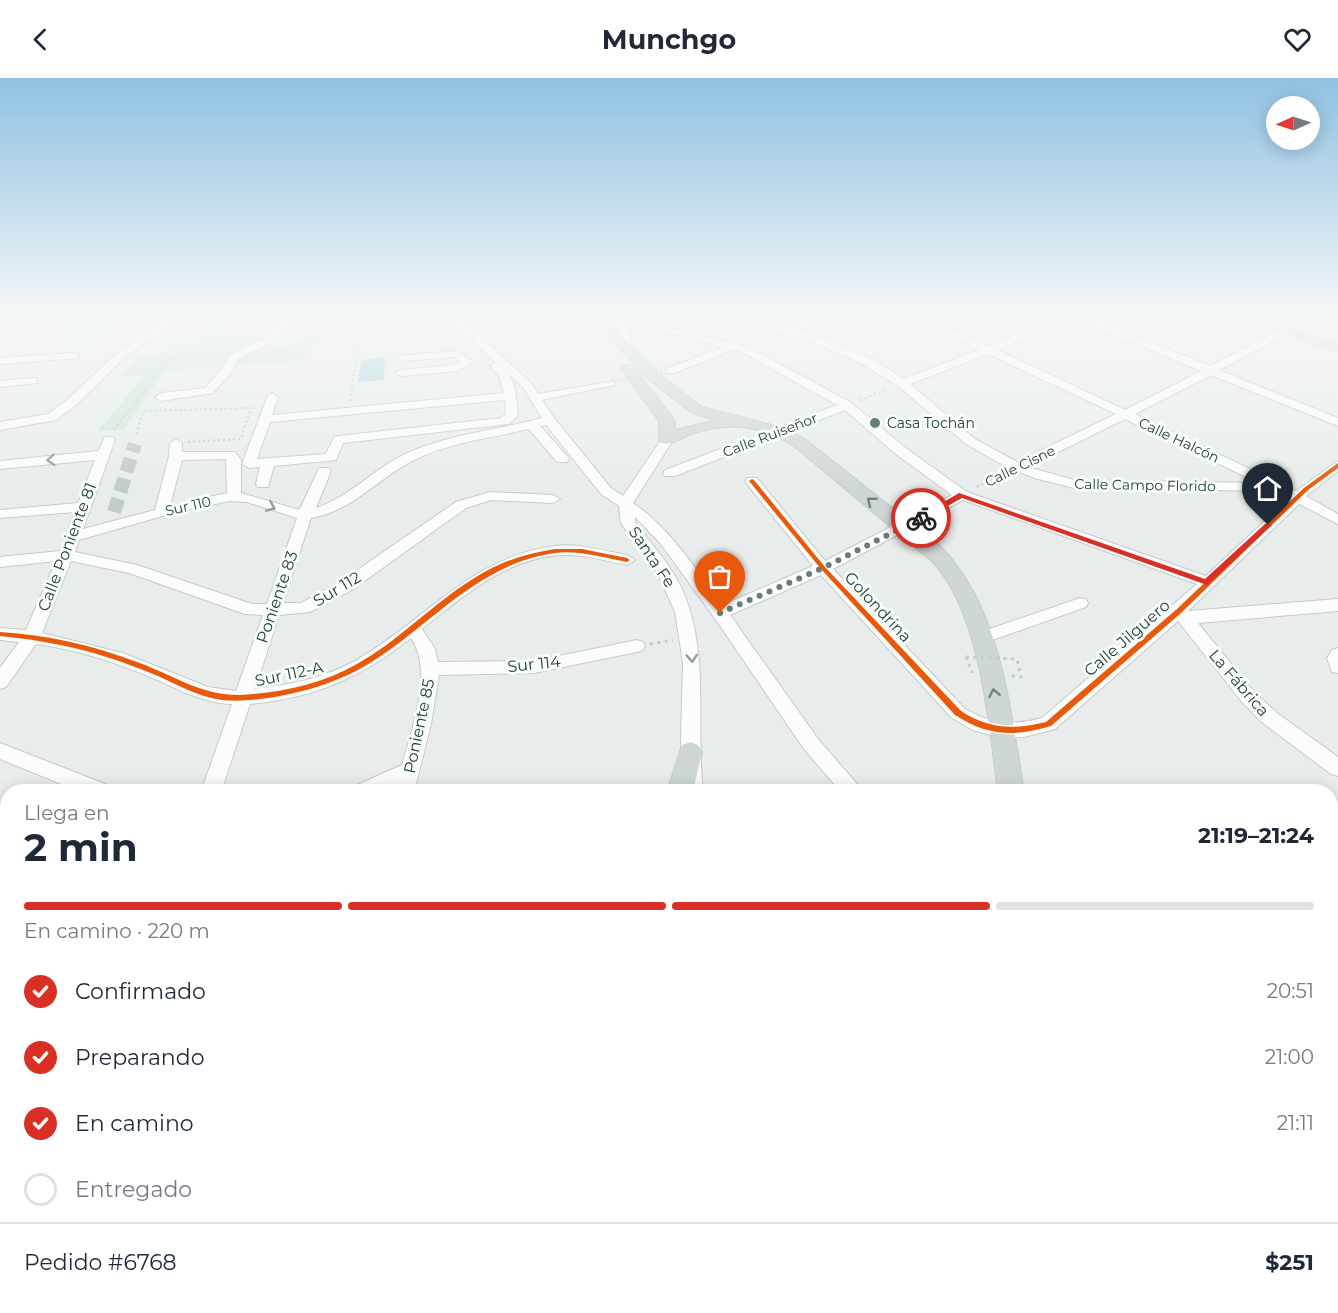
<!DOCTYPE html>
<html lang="es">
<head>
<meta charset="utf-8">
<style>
  :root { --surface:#fff; --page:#f2f2f3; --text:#1f2937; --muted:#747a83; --line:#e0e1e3; --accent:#d93025 }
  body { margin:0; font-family:Montserrat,sans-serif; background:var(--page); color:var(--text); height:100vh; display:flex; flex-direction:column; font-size:22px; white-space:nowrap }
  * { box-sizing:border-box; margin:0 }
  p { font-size:20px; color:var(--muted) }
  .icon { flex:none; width:33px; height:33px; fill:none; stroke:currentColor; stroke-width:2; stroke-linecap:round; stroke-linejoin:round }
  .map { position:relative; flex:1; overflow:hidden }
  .drawer { position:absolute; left:0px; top:706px; width:1338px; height:530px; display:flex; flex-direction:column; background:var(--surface); border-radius:24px 24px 0 0; box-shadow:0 3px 15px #0003 }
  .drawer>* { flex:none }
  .needle { width:39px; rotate:267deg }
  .fabs { position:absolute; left:1266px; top:18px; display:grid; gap:12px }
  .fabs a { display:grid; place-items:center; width:54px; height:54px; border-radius:50%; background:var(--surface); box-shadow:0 3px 15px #0003; font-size:30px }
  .pin { position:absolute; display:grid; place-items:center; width:51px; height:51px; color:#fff; margin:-62px -26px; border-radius:50% 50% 50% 0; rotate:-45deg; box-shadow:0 0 6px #0007 }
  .pin .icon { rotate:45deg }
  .courier { position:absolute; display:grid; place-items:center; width:60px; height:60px; margin:-30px; border:4px solid #d93025; border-radius:50%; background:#fff; color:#222; box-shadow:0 2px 8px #0007 }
  .summary em { font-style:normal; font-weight:700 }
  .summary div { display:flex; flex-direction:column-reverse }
  .summary { display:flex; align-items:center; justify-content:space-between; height:102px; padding:0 24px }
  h1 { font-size:39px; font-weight:700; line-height:45px }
  .bar { display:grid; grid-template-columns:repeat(4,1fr); gap:9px 6px; align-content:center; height:72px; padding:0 24px }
  .bar i { height:8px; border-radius:4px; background:var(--line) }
  .bar .active { background:var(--accent) }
  .bar p { grid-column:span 4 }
  .line { display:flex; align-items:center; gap:15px; padding:0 24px; border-top:2px solid var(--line) }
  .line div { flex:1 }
  ol { padding:0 24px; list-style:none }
  li { display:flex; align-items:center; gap:18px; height:66px }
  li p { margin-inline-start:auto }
  li .icon { padding:6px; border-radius:50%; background:var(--accent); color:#fff; stroke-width:4 }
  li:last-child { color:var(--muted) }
  li i { width:33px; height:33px; border:3px solid var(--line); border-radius:50% }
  header { display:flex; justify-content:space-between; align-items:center; height:78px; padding:0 24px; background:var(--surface); font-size:27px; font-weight:700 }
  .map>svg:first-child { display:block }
</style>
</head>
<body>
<header><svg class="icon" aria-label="back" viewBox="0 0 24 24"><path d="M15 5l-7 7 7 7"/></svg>Munchgo<svg class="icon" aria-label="heart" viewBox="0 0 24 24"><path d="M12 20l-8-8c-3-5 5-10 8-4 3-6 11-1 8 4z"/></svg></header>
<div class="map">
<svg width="1338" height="1235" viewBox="0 0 1338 1235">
  <rect width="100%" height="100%" fill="#e8edeb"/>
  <!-- green -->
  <path fill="#d1e6d8" d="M226,244H236L228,255L250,254L247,258H253L252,260L274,259L268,268L269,270C287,270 288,268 303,261C309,258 321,260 328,260L327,263L311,268L302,283L234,287L232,290L166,292L124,351L98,353L144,298H119L140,279H159L171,266H198L214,247Z
    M78,248H120L104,260L59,262Z"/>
  <!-- water -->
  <path fill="#a9d4db" d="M385,279L384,302L358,304L361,282Z"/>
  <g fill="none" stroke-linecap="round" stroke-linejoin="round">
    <!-- minor-tunnel -->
    <path stroke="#c1cbc8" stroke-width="14" stroke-dasharray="14 7" stroke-linecap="butt" d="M114,434L135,366"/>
    <defs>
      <path id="minor" d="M167,240H222L217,243L168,249L124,280L75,328L56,342L0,352V344L48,336L67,322L116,276Z
        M281,240H291L274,264L239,280L230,296L213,315L161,323L155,319L161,315L205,310L221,292L231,276L266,260Z
        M449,240H460L531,305L538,316L615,303V307L542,322L554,340L611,410L623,418L663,359H671L673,362L633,425C670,450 696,492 723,527L813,488L747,406L745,403L747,400H757L825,483L952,417L897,377L845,332L675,398H665L663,395L665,392L837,327L742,274L734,272L674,295H666V291L723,269L624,244L629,252L631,270L626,273L622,272L619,252L611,240H630L750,270L850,324L907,371L967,414L1206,498L1289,420L1276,413L1074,410L1038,401L1008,390L966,366L898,308L859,284L804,261L726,240H743L784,249L814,240H828L827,242L796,252C834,263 871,277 903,301L979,272L916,240H928L989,268L1063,240H1089L1210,288L1282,251H1290V255L1219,292L1338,340V348L1211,297L1135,336L1296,413L1338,383V393L1306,418L1338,436V446L1299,426L1188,533L1338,521V533L1198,545L1254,614L1277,635L1338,679V698L1331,696L1263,645L1242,624L1178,543L1055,651L1024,659L1002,660L973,652L952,640L821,497L730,537L818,661L864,714H841L804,671L714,539L660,465L635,439V445C651,465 669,485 681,509C711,573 695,645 703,714H683L681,662L683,585L675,534L657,494L621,445L619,428L601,416L546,347L540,348L567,378L569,381L567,384H557L529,351C491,360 451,364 416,381C379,399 353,433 311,440L283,525H301L340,504L456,424L490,414L553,417L560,421L553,425L491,422L466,430L352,512L310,534L279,537L255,611C290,607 324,600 355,583C425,543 470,479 555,468C579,465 603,473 627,477L635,482L627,487C606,483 585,476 563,477C508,479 463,518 422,551L435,571L438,584L534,583L637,562L643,564L645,568L643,572L637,574L534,595L439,597L431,646L414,714H394L396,708L382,714H352L355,708L402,687C412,651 434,593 411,560C361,600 314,620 250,626L221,714H201L232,626C201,625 175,609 148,598C112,583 74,571 36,566L6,609L0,611V590L19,564L0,562V550L26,552L56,483L0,489V479L60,473L75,434L0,440V432L78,425L95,382L0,391V383L98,373L105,359H113L115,362L83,451L155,432L169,378L170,365L176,361L182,365V374H235L241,382V415L296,431H300L319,390H329L331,393L316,430C351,418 375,390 407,375C449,356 497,352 542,340L523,309L509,297L515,310L518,337L509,346L343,365L336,382L274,388L268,409H258L256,406L260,389L249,390L242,386L268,317L272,315L278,319L272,337L504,315L499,298L490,288L496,285ZM1076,240L1077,242L1201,293L1125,332L998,272ZM988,276L1116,336L1017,384L975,361L910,306ZM505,322L506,336L501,340L338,358L334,359L326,376L257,381L270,344ZM1125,341L1259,405L1074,402L1028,389ZM226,381L227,415L170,428L182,382ZM963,422L1197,506L1042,640C1014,648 989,646 964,630L833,491ZM229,423L247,424L297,440L267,526H252L137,487L75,474L79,462L173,435ZM71,483L129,495L245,536L263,537L236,613L208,609L123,575L42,555Z
        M1317,240L1338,242V248L1318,242Z
        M457,273L473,284L457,293L401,298L395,295L401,292L454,287L460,284L455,279L403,283L398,280L399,278Z
        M75,275L79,276V280L0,286V280Z
        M33,300L37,301V305L0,309V303Z
        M1080,520L1086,521L1088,525L1086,529L981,566L975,564L973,560L975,556Z
        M1338,570V595L1332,594L1327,580L1332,572Z
        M0,665L110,708L113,714H81L0,681Z
        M0,828L8,831V854L0,851Z
        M0,1092L8,1094V1122L0,1120Z
        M1338,1148V1178L1330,1181V1151Z
        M25,1228H56L54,1235H24Z
        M277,1228H307L306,1235H276Z"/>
      <path id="major" d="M591,240H604L658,295L702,329L787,351L806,362C839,388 873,415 906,441C923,454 942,467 954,484C1003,547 1011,637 1024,714H998C989,646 981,538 934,485L794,368C760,348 730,343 692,356C681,359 673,368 661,365L659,362V343L620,290L622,287H632L675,343V352L716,342L692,335L648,301Z
        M1237,240H1255L1338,265V273L1239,243Z
        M690,664L698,667L702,674L693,714H667L682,667Z
        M1338,880V910L1330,913V883Z
        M1338,943V975L1330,978V946Z
        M495,1228H543L540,1235H493Z
        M648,1228H732L729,1235H651Z
        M1176,1228H1241L1243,1235H1179Z"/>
    </defs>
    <!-- minor casing -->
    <use href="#minor" stroke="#c5cac8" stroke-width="2"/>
    <!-- major casing -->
    <use href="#major" stroke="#c3ccc9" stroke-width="2"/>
    <!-- path-far1 -->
    <path stroke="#c3ccca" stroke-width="2" stroke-dasharray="2 3" stroke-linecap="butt" d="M120,248L130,240
      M325,267L452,254
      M197,278L219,252
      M388,294L384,288L391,283
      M860,322L887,311
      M350,323L359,264
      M114,352L170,279L220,278
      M136,356L144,333L251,330L241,361L187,364
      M977,409L1003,396"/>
    <!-- path -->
    <path stroke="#c3ccca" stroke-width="3" stroke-dasharray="3 4.5" stroke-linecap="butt" d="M650,566L673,562
      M966,579L972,595
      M1012,598L1021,599L1017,581"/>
    <!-- minor -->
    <use href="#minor" fill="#fcfcfc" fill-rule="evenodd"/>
    <!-- major -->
    <use href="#major" fill="#cfd7d5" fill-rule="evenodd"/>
    <!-- path-bridge-far1 -->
    <path stroke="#c3ccca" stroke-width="2" stroke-dasharray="2 3" stroke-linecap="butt" d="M611,303L669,292"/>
    <!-- path-bridge -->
    <path stroke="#c3ccca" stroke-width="3" stroke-dasharray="3 4.5" stroke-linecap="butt" d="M966,579L1017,581"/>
    <defs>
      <path id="cycleway" d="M1338,385V390L1308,412L1181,535L1051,648C1015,659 987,658 955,637L821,491L749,403L752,401L754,402L825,489L961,633C989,651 1013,652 1046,644L1177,531L1304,410Z
        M555,471H582L627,480L630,482L627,484C604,480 579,472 555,475C479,485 431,547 370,585C344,601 315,611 285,617C265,621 242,624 222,622C199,619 178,607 158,598C144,592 130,587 116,582C78,569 40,562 0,558V554C47,557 92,567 137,584C171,596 202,618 240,617C280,615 322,606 357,586C409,557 448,508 503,485C520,478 537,474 555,471Z"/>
    </defs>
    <!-- cycleway casing -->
    <use href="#cycleway" stroke="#f7fbf9" stroke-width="3"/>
    <!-- cycleway -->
    <use href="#cycleway" fill="#e8590c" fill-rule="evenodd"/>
  </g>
  <!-- one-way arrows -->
  <defs><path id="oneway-chevron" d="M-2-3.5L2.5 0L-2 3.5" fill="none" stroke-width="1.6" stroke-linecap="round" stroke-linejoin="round" transform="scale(1.5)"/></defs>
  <g stroke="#909f9b">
    <use href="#oneway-chevron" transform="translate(51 382) rotate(175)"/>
    <use href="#oneway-chevron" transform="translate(271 429) rotate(23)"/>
    <use href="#oneway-chevron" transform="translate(692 580) rotate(86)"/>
  </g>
  <g stroke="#718580">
    <use href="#oneway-chevron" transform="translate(871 423) rotate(-141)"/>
    <use href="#oneway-chevron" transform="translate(994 615) rotate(-101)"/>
  </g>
  <!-- sky -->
  <linearGradient id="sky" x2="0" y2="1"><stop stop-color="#8fc1e3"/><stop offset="0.58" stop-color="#f5f7f6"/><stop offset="1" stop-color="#f5f7f6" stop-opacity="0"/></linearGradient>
  <rect width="1338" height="412" fill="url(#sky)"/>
  <!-- route -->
  <path fill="#d93025" d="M959,415L1205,501L1265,446L1272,447L1207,507L962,420L924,441L917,440Z"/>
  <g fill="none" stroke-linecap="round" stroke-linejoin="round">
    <!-- done -->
    <path stroke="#697e78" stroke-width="6" stroke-dasharray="0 10.8" d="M720,535L823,490L921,440"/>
  </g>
  <!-- markers -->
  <circle fill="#697e78" stroke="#f7fbf9" stroke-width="2" cx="875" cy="345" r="6"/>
  <g text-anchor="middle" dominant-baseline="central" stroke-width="6" stroke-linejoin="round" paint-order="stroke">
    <!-- far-poi labels -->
    <g font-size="14" fill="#24423a" stroke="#f7fbf9" text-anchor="start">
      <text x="887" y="345">Casa Tochán</text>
    </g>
    <!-- far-street labels -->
    <g font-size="14" fill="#24423a" stroke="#f7fbf9">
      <text transform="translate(770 357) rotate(-21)">Calle Ruiseñor</text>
      <text transform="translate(1179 362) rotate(25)">Calle Halcón</text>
      <text transform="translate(1020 388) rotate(-26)">Calle Cisne</text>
      <text transform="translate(1145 407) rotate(1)">Calle Campo Florido</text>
      <text transform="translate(188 428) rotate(-13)">Sur 110</text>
    </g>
    <!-- street labels -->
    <g font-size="16" fill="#24423a" stroke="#f7fbf9">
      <text transform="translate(67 469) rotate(-69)">Calle Poniente 81</text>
      <text transform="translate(652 479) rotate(56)">Santa Fe</text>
      <text transform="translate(337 511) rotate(-31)">Sur 112</text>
      <text transform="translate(277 519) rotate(-71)">Poniente 83</text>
      <text transform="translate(878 529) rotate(47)">Golondrina</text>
      <text transform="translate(1127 560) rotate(-41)">Calle Jilguero</text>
      <text transform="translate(534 586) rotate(-6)">Sur 114</text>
      <text transform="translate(289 596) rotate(-12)">Sur 112-A</text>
      <text transform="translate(1239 605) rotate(49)">La Fábrica</text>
      <text transform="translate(419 648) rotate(-78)">Poniente 85</text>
    </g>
  </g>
</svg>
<div class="fabs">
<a><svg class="needle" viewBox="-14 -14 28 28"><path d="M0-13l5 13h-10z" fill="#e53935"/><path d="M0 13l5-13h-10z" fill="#747a83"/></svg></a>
</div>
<div class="pin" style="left:720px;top:535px;background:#ea580c"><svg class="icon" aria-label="bag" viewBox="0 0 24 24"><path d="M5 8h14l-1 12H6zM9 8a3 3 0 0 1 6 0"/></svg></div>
<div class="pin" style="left:1268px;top:447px;background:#1f2937"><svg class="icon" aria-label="home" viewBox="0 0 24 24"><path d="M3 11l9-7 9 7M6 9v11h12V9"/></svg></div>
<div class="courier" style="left:921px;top:440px"><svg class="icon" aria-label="bike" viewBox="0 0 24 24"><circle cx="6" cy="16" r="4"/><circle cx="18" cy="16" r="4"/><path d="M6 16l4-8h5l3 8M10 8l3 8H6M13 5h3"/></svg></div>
<section class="drawer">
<div class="summary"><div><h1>2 min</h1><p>Llega en</p></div><em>21:19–21:24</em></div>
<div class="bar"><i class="active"></i><i class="active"></i><i class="active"></i><i></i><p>En camino · 220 m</p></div>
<ol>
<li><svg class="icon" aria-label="check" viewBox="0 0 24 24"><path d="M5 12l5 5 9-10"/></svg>Confirmado<p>20:51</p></li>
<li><svg class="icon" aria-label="check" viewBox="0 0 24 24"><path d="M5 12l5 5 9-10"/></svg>Preparando<p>21:00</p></li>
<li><svg class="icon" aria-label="check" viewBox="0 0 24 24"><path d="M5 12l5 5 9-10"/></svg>En camino<p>21:11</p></li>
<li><i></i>Entregado</li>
</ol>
<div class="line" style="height:78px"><div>Pedido #6768</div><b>$251</b></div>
</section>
</div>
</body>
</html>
